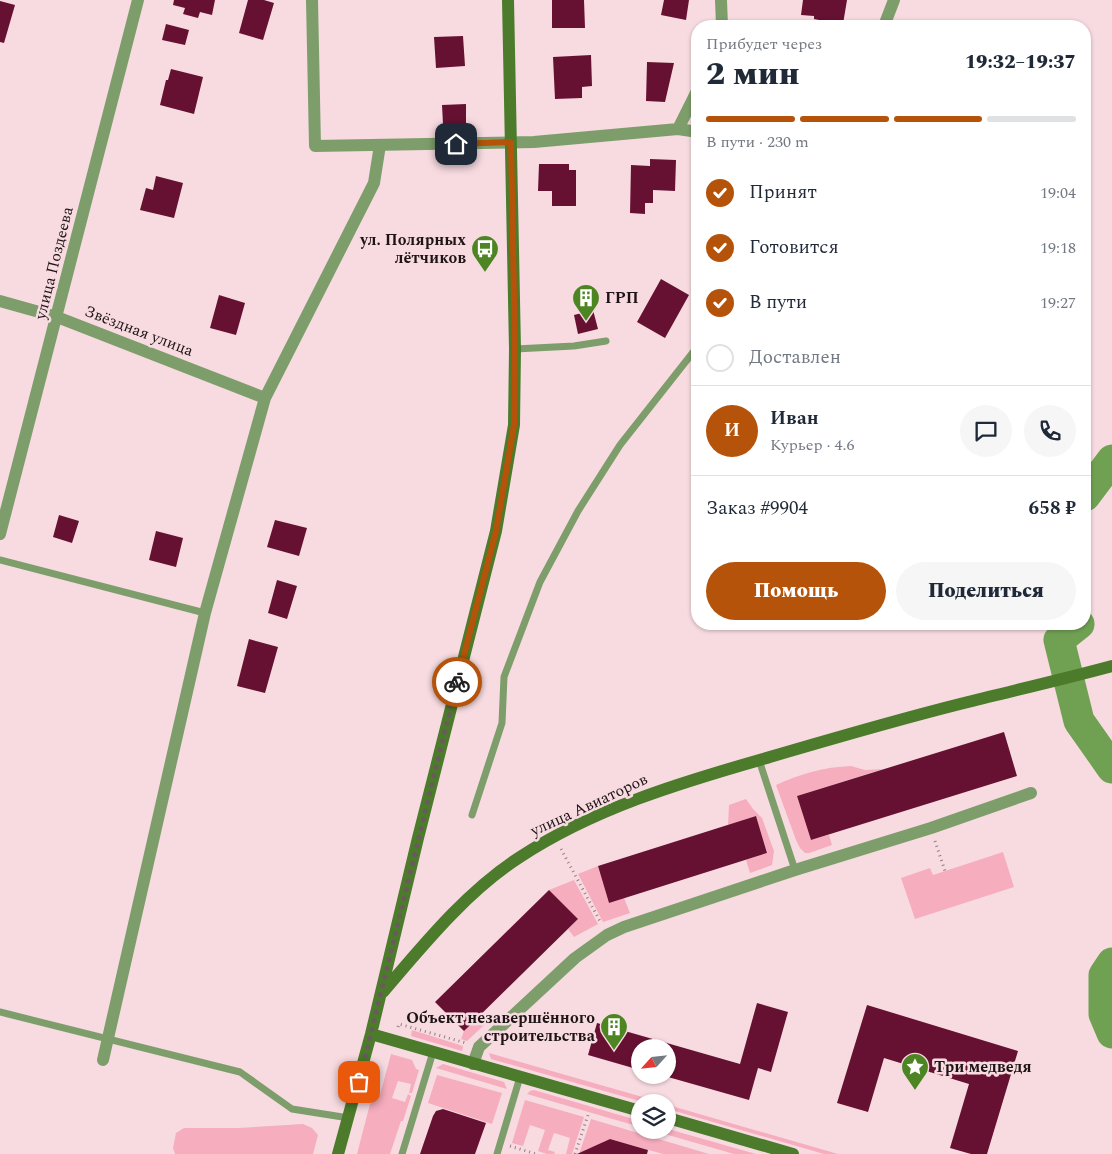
<!DOCTYPE html>
<html lang="ru">
<head>
<meta charset="utf-8">
<style>
  :root { --surface:#fff; --page:#f6f6f7; --text:#1f2937; --muted:#747a83; --line:#e0e1e3; --accent:#b45309 }
  body { margin:0; font-family:Spectral,serif; background:var(--page); color:var(--text); height:100vh; display:flex; flex-direction:column; font-size:19px; white-space:nowrap }
  * { box-sizing:border-box; margin:0 }
  p { font-size:16px; color:var(--muted) }
  .icon { flex:none; width:28px; height:28px; fill:none; stroke:currentColor; stroke-width:2; stroke-linecap:round; stroke-linejoin:round }
  .map { position:relative; flex:1; overflow:hidden }
  .side { position:absolute; left:691px; top:20px; width:400px; height:610px; display:flex; flex-direction:column; background:var(--surface); border-radius:20px; box-shadow:0 1px 4px #0004 }
  .side>* { flex:none }
  .needle { width:32px; rotate:243deg }
  .buttons { position:absolute; left:631px; top:1039px; display:grid; gap:10px }
  .buttons a { display:grid; place-items:center; width:45px; height:45px; border-radius:50%; background:var(--surface); box-shadow:0 1px 4px #0004; font-size:25px }
  .pin { position:absolute; display:grid; place-items:center; width:42px; height:42px; color:#fff; margin:-21px; border-radius:10px; box-shadow:0 2px 8px #0006 }
  .courier { position:absolute; display:grid; place-items:center; width:50px; height:50px; margin:-25px; border:4px solid #b45309; border-radius:50%; background:#fff; color:#222; box-shadow:0 1px 6px #0007 }
  .overview em { font-style:normal; font-weight:800 }
  .overview div { display:flex; flex-direction:column-reverse }
  .overview { display:flex; align-items:center; justify-content:space-between; height:85px; padding:0 15px }
  h1 { font-size:32px; font-weight:800; line-height:38px }
  .bar { display:grid; grid-template-columns:repeat(4,1fr); gap:8px 5px; align-content:center; height:60px; padding:0 15px }
  .bar i { height:6px; border-radius:4px; background:var(--line) }
  .bar .on { background:var(--accent) }
  .bar p { grid-column:span 4 }
  .line { display:flex; align-items:center; gap:12px; padding:0 15px; border-top:1px solid var(--line) }
  .line div { flex:1 }
  .round { display:grid; place-items:center; flex:none; width:52px; height:52px; border-radius:26px; background:var(--page) }
  ol { padding:0 15px; list-style:none }
  li { display:flex; align-items:center; gap:15px; height:55px }
  li p { margin-inline-start:auto }
  li .icon { padding:5px; border-radius:50%; background:var(--accent); color:#fff; stroke-width:4 }
  li:last-child { color:var(--muted) }
  li i { width:28px; height:28px; border:2px solid var(--line); border-radius:50% }
  .button { display:flex; gap:10px; margin-top:auto; padding:10px 15px }
  .button a { flex:1; height:58px; border-radius:30px; background:var(--accent); color:#fff; font-size:20px; font-weight:800; line-height:58px; text-align:center }
  .button a+a { background:var(--page); color:var(--text) }
  .map>svg:first-child { display:block }
</style>
</head>
<body>
<div class="map">
<svg width="1112" height="1154" viewBox="0 0 1112 1154">
  <rect width="100%" height="100%" fill="#f7dbe1"/>
  <!-- green -->
  <path fill="#f6adbe" d="M851,766L865,770L883,769L797,796L811,840L829,835L832,845L809,853H805L800,848L796,840L776,785C800,774 824,767 851,766Z
    M746,799L753,809L762,818L774,851L772,865L750,873L746,860L767,853L756,816L728,825L729,805Z
    M1003,852L1014,887L915,919L901,878L930,868L933,875Z
    M598,866L609,903L624,898L630,913L603,922L578,874Z
    M574,880L598,924L574,937L568,929L578,919L549,890Z
    M477,1018L484,1025L467,1041L461,1039L464,1031Z
    M412,1030L463,1046L462,1051L411,1036Z
    M489,1053L660,1102H643L491,1059Z
    M391,1054L412,1060L416,1069L419,1070L412,1093H409L411,1084L398,1081L392,1098L405,1102L408,1094L411,1096L403,1121H401L390,1154H357L370,1104L380,1095Z
    M443,1064L504,1082L507,1089L436,1068Z
    M437,1075L502,1093L492,1124L428,1103Z
    M534,1090L640,1121V1127L527,1094L530,1091Z
    M525,1100L584,1117L572,1154H566L570,1138L554,1133L548,1150L555,1152L554,1154H547L538,1151L545,1130L530,1125L523,1146L512,1143Z
    M668,1105L838,1154H824L668,1109Z
    M591,1119L709,1154H663L610,1139L603,1142L597,1149L579,1154Z
    M303,1124L312,1128L318,1135L313,1154H175L173,1148L176,1133L184,1128H238Z
    M668,1129L756,1154H734L651,1130H668Z"/>
  <g fill="none" stroke-linecap="round" stroke-linejoin="round">
    <!-- river -->
    <path stroke="#70a153" stroke-width="31" d="M1085,496L1112,460
      M1079,624L1059,640L1079,721L1112,768
      M1112,963L1104,975V1014L1112,1033"/>
  </g>
  <!-- building -->
  <path fill="#671132" d="M174,0H215L212,15L200,12L198,18L183,14L185,8L173,5Z
    M248,0H264L274,3L263,40L239,33Z
    M552,0H584L585,28H552Z
    M664,0H689L686,20L661,15Z
    M803,0H847L843,24L834,23L833,26H818L819,20L814,19V16L801,15Z
    M0,1L15,5L4,43L0,42Z
    M166,24L189,30L185,45L162,40Z
    M463,36L465,66L436,68L434,37Z
    M591,55L592,86L582,87V98L555,99L553,57Z
    M647,62L674,63L665,102L646,101Z
    M171,69L203,77L194,114L160,105L166,80H168Z
    M466,104V123L443,124L442,105Z
    M650,159L676,160L675,191L653,190V203H645V214L630,213L631,165L650,166Z
    M539,164H569V170H576V206H552V191H538Z
    M156,176L183,183L174,218L140,210L146,188L153,190Z
    M661,279L689,295L665,338L637,322Z
    M219,295L245,303L236,335L210,328Z
    M593,310L598,329L578,334L574,315Z
    M59,515L79,521L72,543L53,537Z
    M275,520L307,528L299,556L267,547Z
    M156,531L183,538L176,567L149,560Z
    M277,580L297,586L287,619L268,613Z
    M249,639L278,647L265,693L237,686Z
    M1004,732L1017,776L811,840L797,796Z
    M756,816L767,853L609,903L598,866Z
    M549,890L578,919L464,1031L435,1002Z
    M757,1003L788,1012L771,1072L758,1068L749,1100L668,1077V1045L667,1048H640V1070L588,1055L597,1023L740,1064Z
    M867,1005L1018,1051L987,1154H971L950,1148L969,1084L884,1058L868,1112L837,1103Z
    M443,1109L486,1123L475,1154H420L433,1116L436,1111Z
    M610,1139L648,1150L647,1154H577Z"/>
  <g fill="none" stroke-linecap="round" stroke-linejoin="round">
    <!-- path -->
    <path stroke="#937f83" stroke-width="3" stroke-dasharray="1 4" stroke-linecap="butt" d="M935,841L945,871
      M561,849L601,923
      M398,1027L399,1024L466,1043
      M510,1146L536,1154
      M575,1154L588,1115"/>
    <!-- lane -->
    <path stroke="#7d9e6b" stroke-width="7" d="M515,349L574,346L606,341
      M0,560L205,613
      M759,760L795,870
      M472,815L502,723L504,677L540,582L578,511L620,445L698,346
      M0,1012L240,1072L292,1109L349,1118
      M402,1154L433,1052
      M497,1154L520,1077"/>
    <!-- street -->
    <path stroke="#7d9e6b" stroke-width="12" d="M312,0L315,146L534,142L678,129L698,132
      M721,0L722,26
      M884,26L894,0
      M678,129L698,89
      M0,301L57,317L265,398
      M0,534L138,0
      M103,1060L205,613L265,398L374,183L380,145
      M473,1064L479,1047L575,958L607,935L624,927L795,870L931,828L1031,793"/>
    <!-- secondary -->
    <path stroke="#4b7b2b" stroke-width="12" d="M383,992C424,944 467,891 520,857C593,809 679,783 763,759C831,739 899,719 968,702C1016,690 1064,679 1112,666
      M371,1034L640,1111
      M668,1118L793,1154
      M338,1154L371,1034L418,838L496,531L514,425L515,349L508,0"/>
  </g>
  <g fill="none" stroke-linecap="round" stroke-linejoin="round">
    <!-- done -->
    <path stroke="#6a5a5d" stroke-width="5" stroke-dasharray="0 9" d="M359,1082L457,682"/>
    <!-- route -->
    <path stroke="#b45309" stroke-width="6" d="M456,144L511,142L515,349L514,425L496,531L457,682"/>
  </g>
  <!-- icons -->
  <defs>
    <symbol id="bus-pin" viewBox="-11 -11 22 30"><path d="M0 17L-7.5 6A9.5 9.5 0 1 1 7.5 6Z" fill="#4c8521" stroke="#f7dbe1"/><path d="M-5-6H5V4H4V6H2V4H-2V6H-4V4H-5ZM-3.5-4V0h7V-4ZM-3.5 1.2v1.5H-2V1.2ZM2 1.2v1.5H3.5V1.2Z" fill="#fff"/></symbol>
    <symbol id="building-pin" viewBox="-11 -11 22 30"><path d="M0 17L-7.5 6A9.5 9.5 0 1 1 7.5 6Z" fill="#4c8521" stroke="#f7dbe1"/><path d="M-4-6H4V6H1V3H-1V6H-4ZM-2.5-4.3h1.7v1.8h-1.7ZM.8-4.3h1.7v1.8H.8ZM-2.5-1h1.7V.8h-1.7ZM.8-1h1.7V.8H.8Z" fill="#fff"/></symbol>
    <symbol id="sight-pin" viewBox="-11 -11 22 30"><path d="M0 17L-7.5 6A9.5 9.5 0 1 1 7.5 6Z" fill="#4c8521" stroke="#f7dbe1"/><path d="M0-6L1.8-2.2L6-1.7L2.9 1.2L3.7 5.4L0 3.3L-3.7 5.4L-2.9 1.2L-6-1.7L-1.8-2.2Z" fill="#fff"/></symbol>
  </defs>
  <g fill-rule="evenodd">
    <use href="#bus-pin" x="469" y="233" width="32" height="43"/>
    <use href="#building-pin" x="570" y="282" width="32" height="43"/>
    <use href="#building-pin" x="598" y="1011" width="32" height="43"/>
    <use href="#sight-pin" x="899" y="1051" width="32" height="43"/>
  </g>
  <g text-anchor="middle" dominant-baseline="central" stroke-width="5" stroke-linejoin="round" paint-order="stroke">
    <!-- poi labels -->
    <g font-size="16" font-weight="bold" fill="#1e1416" stroke="#f7dbe1" text-anchor="end">
      <text x="466" y="240">ул. Полярных<tspan x="466" dy="18">лётчиков</tspan></text>
      <text x="605" y="298" text-anchor="start">ГРП</text>
      <text x="595" y="1018">Объект незавершённого<tspan x="595" dy="18">строительства</tspan></text>
      <text x="934" y="1067" text-anchor="start">Три медведя</text>
    </g>
    <!-- street labels -->
    <g font-size="16" fill="#1e1416" stroke="#f7dbe1">
      <text transform="translate(54 263) rotate(-76)">улица Поздеева</text>
      <text transform="translate(139 331) rotate(21)">Звёздная улица</text>
      <text transform="translate(589 805) rotate(-25)">улица Авиаторов</text>
    </g>
  </g>
</svg>
<div class="buttons">
<a><svg class="needle" viewBox="-14 -14 28 28"><path d="M0-13l5 13h-10z" fill="#e53935"/><path d="M0 13l5-13h-10z" fill="#747a83"/></svg></a>
<a><svg class="icon" aria-label="layers" viewBox="0 0 24 24"><path d="M12 4l9 5-9 5-9-5zM3 14l9 5 9-5"/></svg></a>
</div>
<div class="pin" style="left:359px;top:1082px;background:#ea580c"><svg class="icon" aria-label="bag" viewBox="0 0 24 24"><path d="M5 8h14l-1 12H6zM9 8a3 3 0 0 1 6 0"/></svg></div>
<div class="pin" style="left:456px;top:144px;background:#1f2937"><svg class="icon" aria-label="home" viewBox="0 0 24 24"><path d="M3 11l9-7 9 7M6 9v11h12V9"/></svg></div>
<div class="courier" style="left:457px;top:682px"><svg class="icon" aria-label="bike" viewBox="0 0 24 24"><circle cx="6" cy="16" r="4"/><circle cx="18" cy="16" r="4"/><path d="M6 16l4-8h5l3 8M10 8l3 8H6M13 5h3"/></svg></div>
<section class="side">
<div class="overview"><div><h1>2 мин</h1><p>Прибудет через</p></div><em>19:32–19:37</em></div>
<div class="bar"><i class="on"></i><i class="on"></i><i class="on"></i><i></i><p>В пути · 230 m</p></div>
<ol>
<li><svg class="icon" aria-label="check" viewBox="0 0 24 24"><path d="M5 12l5 5 9-10"/></svg>Принят<p>19:04</p></li>
<li><svg class="icon" aria-label="check" viewBox="0 0 24 24"><path d="M5 12l5 5 9-10"/></svg>Готовится<p>19:18</p></li>
<li><svg class="icon" aria-label="check" viewBox="0 0 24 24"><path d="M5 12l5 5 9-10"/></svg>В пути<p>19:27</p></li>
<li><i></i>Доставлен</li>
</ol>
<div class="line" style="height:90px"><b class="round" style="background:var(--accent);color:#fff">И</b><div><b>Иван</b><p>Курьер · 4.6</p></div><a class="round"><svg class="icon" aria-label="chat" viewBox="0 0 24 24"><path d="M4 5h16v11H9l-5 4z"/></svg></a><a class="round"><svg class="icon" aria-label="phone" viewBox="0 0 24 24"><path d="M5 4h4l2 5-3 2q2 4 5 5l2-3 5 2v4C11 20 4 13 5 4z"/></svg></a></div>
<div class="line" style="height:65px"><div>Заказ #9904</div><b>658 ₽</b></div>
<div class="button"><a>Помощь</a><a>Поделиться</a></div>
</section>
</div>
</body>
</html>
